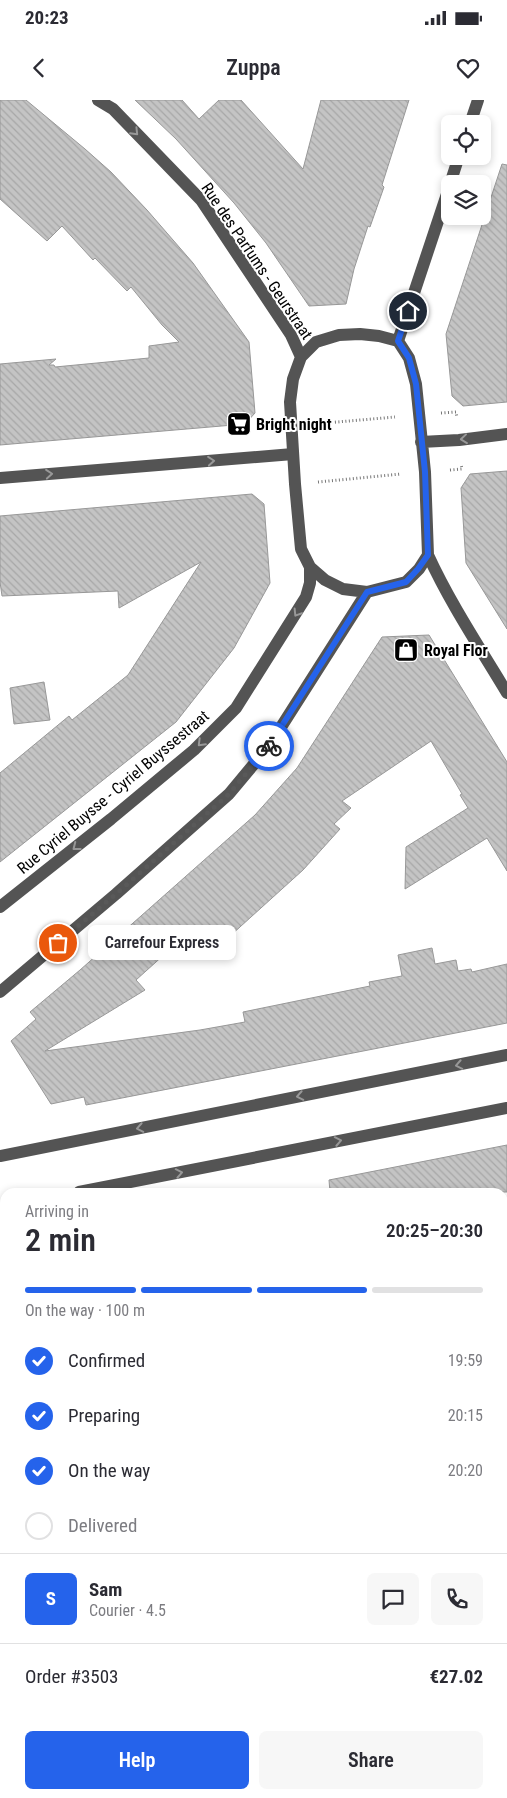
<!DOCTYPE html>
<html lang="en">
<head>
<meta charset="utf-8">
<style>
  :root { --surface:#fff; --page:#f7f7f7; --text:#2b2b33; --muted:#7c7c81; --line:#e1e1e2; --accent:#2563eb }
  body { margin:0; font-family:"Roboto Condensed",sans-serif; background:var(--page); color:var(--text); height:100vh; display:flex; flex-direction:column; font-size:19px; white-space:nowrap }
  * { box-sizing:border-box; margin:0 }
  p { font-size:16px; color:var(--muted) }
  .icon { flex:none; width:28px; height:28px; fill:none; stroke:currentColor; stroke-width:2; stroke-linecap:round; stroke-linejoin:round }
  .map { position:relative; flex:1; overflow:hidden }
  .drawer { position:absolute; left:0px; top:1088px; width:508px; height:611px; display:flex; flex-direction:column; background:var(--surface); border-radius:15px 15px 0 0; box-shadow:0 2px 8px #0003 }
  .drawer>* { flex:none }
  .buttons { position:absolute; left:441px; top:15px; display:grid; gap:10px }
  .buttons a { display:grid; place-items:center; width:50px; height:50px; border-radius:8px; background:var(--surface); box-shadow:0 2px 8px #0003; font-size:25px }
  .pin { position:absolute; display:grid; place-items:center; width:42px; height:42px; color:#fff; margin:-21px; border:2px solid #fff; border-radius:50%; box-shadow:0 1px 5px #0007 }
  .courier { position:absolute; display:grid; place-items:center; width:50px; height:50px; margin:-25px; border:4px solid #2563eb; border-radius:50%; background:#fff; color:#222; box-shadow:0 1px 6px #0007 }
  .bubble { position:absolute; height:35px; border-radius:8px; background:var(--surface); box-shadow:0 2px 8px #0003; font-size:16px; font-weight:600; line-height:35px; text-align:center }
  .headline em { font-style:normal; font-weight:600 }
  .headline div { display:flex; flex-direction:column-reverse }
  .headline { display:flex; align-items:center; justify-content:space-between; height:85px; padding:0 25px }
  h1 { font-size:32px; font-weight:600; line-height:38px }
  .bar { display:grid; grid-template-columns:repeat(4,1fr); gap:8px 5px; align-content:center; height:60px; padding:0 25px }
  .bar i { height:6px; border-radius:4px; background:var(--line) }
  .bar .current { background:var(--accent) }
  .bar p { grid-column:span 4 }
  .line { display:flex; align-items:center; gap:12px; padding:0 25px; border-top:1px solid var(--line) }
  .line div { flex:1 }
  .round { display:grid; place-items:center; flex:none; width:52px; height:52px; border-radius:8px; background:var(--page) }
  ol { padding:0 25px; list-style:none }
  li { display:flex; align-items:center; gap:15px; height:55px }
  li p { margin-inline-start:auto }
  li .icon { padding:5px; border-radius:50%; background:var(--accent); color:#fff; stroke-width:4 }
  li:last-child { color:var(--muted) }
  li i { width:28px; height:28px; border:2px solid var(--line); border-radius:50% }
  .primary-button { display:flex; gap:10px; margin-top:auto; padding:10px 25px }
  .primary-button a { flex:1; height:58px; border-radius:8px; background:var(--accent); color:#fff; font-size:20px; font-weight:600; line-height:58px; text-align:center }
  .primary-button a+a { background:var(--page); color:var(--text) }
  .status { display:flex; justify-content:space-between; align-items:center; height:35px; padding:0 25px; background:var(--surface); direction:ltr }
  .status svg { height:14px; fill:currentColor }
  header { display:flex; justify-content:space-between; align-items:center; height:65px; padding:0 25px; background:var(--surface); font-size:22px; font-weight:600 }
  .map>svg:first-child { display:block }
</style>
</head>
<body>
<div class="status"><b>20:23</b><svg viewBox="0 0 49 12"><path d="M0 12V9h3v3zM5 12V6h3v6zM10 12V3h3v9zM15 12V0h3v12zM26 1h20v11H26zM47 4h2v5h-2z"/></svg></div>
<header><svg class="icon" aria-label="back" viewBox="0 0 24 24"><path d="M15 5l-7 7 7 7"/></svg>Zuppa<svg class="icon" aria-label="heart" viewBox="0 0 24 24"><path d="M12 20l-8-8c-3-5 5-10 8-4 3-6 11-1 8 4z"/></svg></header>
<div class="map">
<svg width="507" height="1698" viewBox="0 0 507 1698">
  <defs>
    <pattern id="building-back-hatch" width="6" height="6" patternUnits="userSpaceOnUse" patternTransform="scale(1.25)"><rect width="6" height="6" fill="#c4c4c4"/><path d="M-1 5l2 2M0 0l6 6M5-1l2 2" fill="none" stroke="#a7a7a7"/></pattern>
  </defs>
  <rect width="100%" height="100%" fill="#fff"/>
  <!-- pitch -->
  <path fill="#dbdbdb" d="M5,1615V1694H38L39,1698H0V1616Z"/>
  <!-- building -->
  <path fill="url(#building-back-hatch)" stroke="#989898" d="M0,0H26L85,49L111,72L147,110L193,163L249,242L255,313L245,324L0,345V264L56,259L49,265H54L55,267L149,258V246L179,242L162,225L131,187L127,191L95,158L93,160L62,126L47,141L0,99Z
    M135,0H182L199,19L219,0H241L303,69L321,0H409L382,85L384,87L370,127L368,126L354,169L346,204L309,206L266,143L234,103L176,39Z
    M502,64L507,65V302L463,306L452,296L446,234Z
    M507,371V529L466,463L461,388L470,374Z
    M252,394L264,404L270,483L234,548L176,622L0,762V673L69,616L72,620L128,575L201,462L119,508L118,491L2,496L0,482V416Z
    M429,535L507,662V771L487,738L405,789L406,747L468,708L460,695L462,694L431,641L342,701L351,708L334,724L340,729L303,770L230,836L221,826L197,847L186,835L136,880L145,890L45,951L200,930L245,922L243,912L370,886L369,882L402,876L398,855L432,848L435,864L456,860L458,871L471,869L472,872L507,864V923L86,1005L84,997L51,1004L11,941L36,919L30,912L80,870L255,715L297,668L382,537Z
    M44,582L50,620L14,624L10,588Z
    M507,1045V1092H330L329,1080Z"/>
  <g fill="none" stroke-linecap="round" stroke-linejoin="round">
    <!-- path -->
    <path stroke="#767676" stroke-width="3" stroke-dasharray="1 2.5" stroke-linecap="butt" d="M441,313L456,312L457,318
      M314,324L395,317
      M450,370L462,369L461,364
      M318,382L401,374
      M0,1582L5,1580"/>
    <!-- minor -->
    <path stroke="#545454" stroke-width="12" d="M98,0L113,9L201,100L291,235L301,257
      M470,24L478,0
      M450,84L459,56
      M360,234L379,236L398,241L409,258L416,284L425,372L428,455L419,469L406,482L367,492L343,489L325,480L310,467L301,449L295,384L290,302L293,279L301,257L316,242L339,235Z
      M398,241L450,85
      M421,342L459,340L507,334
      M0,378L293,354
      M428,455C450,503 480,548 507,593
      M0,807L111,719L194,650L236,608L306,497L310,483V467
      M0,892L116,794L229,694L269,646L367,492
      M0,1056L507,955
      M79,1092L507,1008
      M0,1115L5,1113
      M0,1131L5,1140
      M237,1694L238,1698"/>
  </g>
  <!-- one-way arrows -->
  <defs><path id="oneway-chevron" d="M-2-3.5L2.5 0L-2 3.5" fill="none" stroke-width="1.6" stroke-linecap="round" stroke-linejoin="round" transform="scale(1.25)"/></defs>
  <g stroke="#989898">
    <use href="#oneway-chevron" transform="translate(135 32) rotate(46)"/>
    <use href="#oneway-chevron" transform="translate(464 339) rotate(174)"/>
    <use href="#oneway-chevron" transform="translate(211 361) rotate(-5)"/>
    <use href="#oneway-chevron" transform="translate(49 374) rotate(-5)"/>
    <use href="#oneway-chevron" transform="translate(297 513) rotate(122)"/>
    <use href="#oneway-chevron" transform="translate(201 643) rotate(135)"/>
    <use href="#oneway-chevron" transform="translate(76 747) rotate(142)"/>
    <use href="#oneway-chevron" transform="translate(459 965) rotate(169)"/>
    <use href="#oneway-chevron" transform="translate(300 996) rotate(169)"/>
    <use href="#oneway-chevron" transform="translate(140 1028) rotate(169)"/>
    <use href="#oneway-chevron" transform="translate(338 1041) rotate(-11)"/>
    <use href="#oneway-chevron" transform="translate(179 1073) rotate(-11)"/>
  </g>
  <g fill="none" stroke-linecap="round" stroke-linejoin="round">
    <!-- done -->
    <path stroke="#595959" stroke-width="5" stroke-dasharray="0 9" d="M58,843L116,794L229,694L269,646"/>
    <!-- route -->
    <path stroke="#2563eb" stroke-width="6" d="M269,646L367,492L406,482L418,469L428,455L425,372L416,284L409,258L398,241L408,211"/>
  </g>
  <!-- icons -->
  <defs>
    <symbol id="supermarket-square" viewBox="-11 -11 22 22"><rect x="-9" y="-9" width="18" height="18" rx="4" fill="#000" stroke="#fff"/><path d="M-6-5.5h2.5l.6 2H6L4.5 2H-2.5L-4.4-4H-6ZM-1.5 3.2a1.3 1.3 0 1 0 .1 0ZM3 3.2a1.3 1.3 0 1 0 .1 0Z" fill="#fff"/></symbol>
    <symbol id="shop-square" viewBox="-11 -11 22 22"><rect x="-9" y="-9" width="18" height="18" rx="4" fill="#000" stroke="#fff"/><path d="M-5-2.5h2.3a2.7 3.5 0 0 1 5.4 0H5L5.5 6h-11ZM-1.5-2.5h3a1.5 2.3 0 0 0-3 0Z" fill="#fff"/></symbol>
  </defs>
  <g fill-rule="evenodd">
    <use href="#supermarket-square" x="225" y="310" width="28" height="28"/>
    <use href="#shop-square" x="392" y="536" width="28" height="28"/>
  </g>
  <g text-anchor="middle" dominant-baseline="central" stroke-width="4" stroke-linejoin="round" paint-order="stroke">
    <!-- street labels -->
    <g font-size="16" fill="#000" stroke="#fff">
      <text transform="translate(257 161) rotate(56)">Rue des Parfums - Geurstraat</text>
      <text transform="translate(113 692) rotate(-40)">Rue Cyriel Buysse - Cyriel Buyssestraat</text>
    </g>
    <!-- poi labels -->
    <g font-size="16" font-weight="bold" fill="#000" stroke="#fff" text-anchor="start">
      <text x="256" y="324">Bright night</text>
      <text x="424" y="550">Royal Flor</text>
    </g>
  </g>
</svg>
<div class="buttons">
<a><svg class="icon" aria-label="locate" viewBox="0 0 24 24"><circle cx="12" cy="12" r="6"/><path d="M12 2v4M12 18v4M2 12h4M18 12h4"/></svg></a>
<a><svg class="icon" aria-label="layers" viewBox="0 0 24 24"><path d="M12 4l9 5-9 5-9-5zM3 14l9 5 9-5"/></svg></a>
</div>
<div class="pin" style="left:58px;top:843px;background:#ea580c"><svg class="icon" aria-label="bag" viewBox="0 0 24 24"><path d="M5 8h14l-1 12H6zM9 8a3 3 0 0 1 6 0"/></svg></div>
<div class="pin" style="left:408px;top:211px;background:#1f2937"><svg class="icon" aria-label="home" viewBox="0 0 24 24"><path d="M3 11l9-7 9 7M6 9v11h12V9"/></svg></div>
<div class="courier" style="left:269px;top:646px"><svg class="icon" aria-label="bike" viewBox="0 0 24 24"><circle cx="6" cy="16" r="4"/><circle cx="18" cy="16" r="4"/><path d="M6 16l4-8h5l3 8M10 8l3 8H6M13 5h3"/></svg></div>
<div class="bubble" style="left:88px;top:825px;width:148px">Carrefour Express</div>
<section class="drawer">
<div class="headline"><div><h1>2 min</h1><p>Arriving in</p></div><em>20:25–20:30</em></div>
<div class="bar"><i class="current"></i><i class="current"></i><i class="current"></i><i></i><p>On the way · 100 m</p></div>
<ol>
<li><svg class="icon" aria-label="check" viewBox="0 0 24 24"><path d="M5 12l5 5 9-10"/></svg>Confirmed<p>19:59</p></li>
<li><svg class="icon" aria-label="check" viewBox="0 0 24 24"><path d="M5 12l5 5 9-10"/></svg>Preparing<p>20:15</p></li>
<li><svg class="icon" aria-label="check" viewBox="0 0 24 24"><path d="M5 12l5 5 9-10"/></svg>On the way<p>20:20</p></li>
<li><i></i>Delivered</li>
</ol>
<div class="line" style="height:90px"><b class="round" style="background:var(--accent);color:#fff">S</b><div><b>Sam</b><p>Courier · 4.5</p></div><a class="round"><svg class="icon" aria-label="chat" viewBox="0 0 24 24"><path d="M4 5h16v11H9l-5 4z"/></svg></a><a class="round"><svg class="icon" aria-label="phone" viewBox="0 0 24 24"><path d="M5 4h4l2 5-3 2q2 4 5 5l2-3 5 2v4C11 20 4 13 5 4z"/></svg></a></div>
<div class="line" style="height:65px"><div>Order #3503</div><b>€27.02</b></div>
<div class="primary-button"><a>Help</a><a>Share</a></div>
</section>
</div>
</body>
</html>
